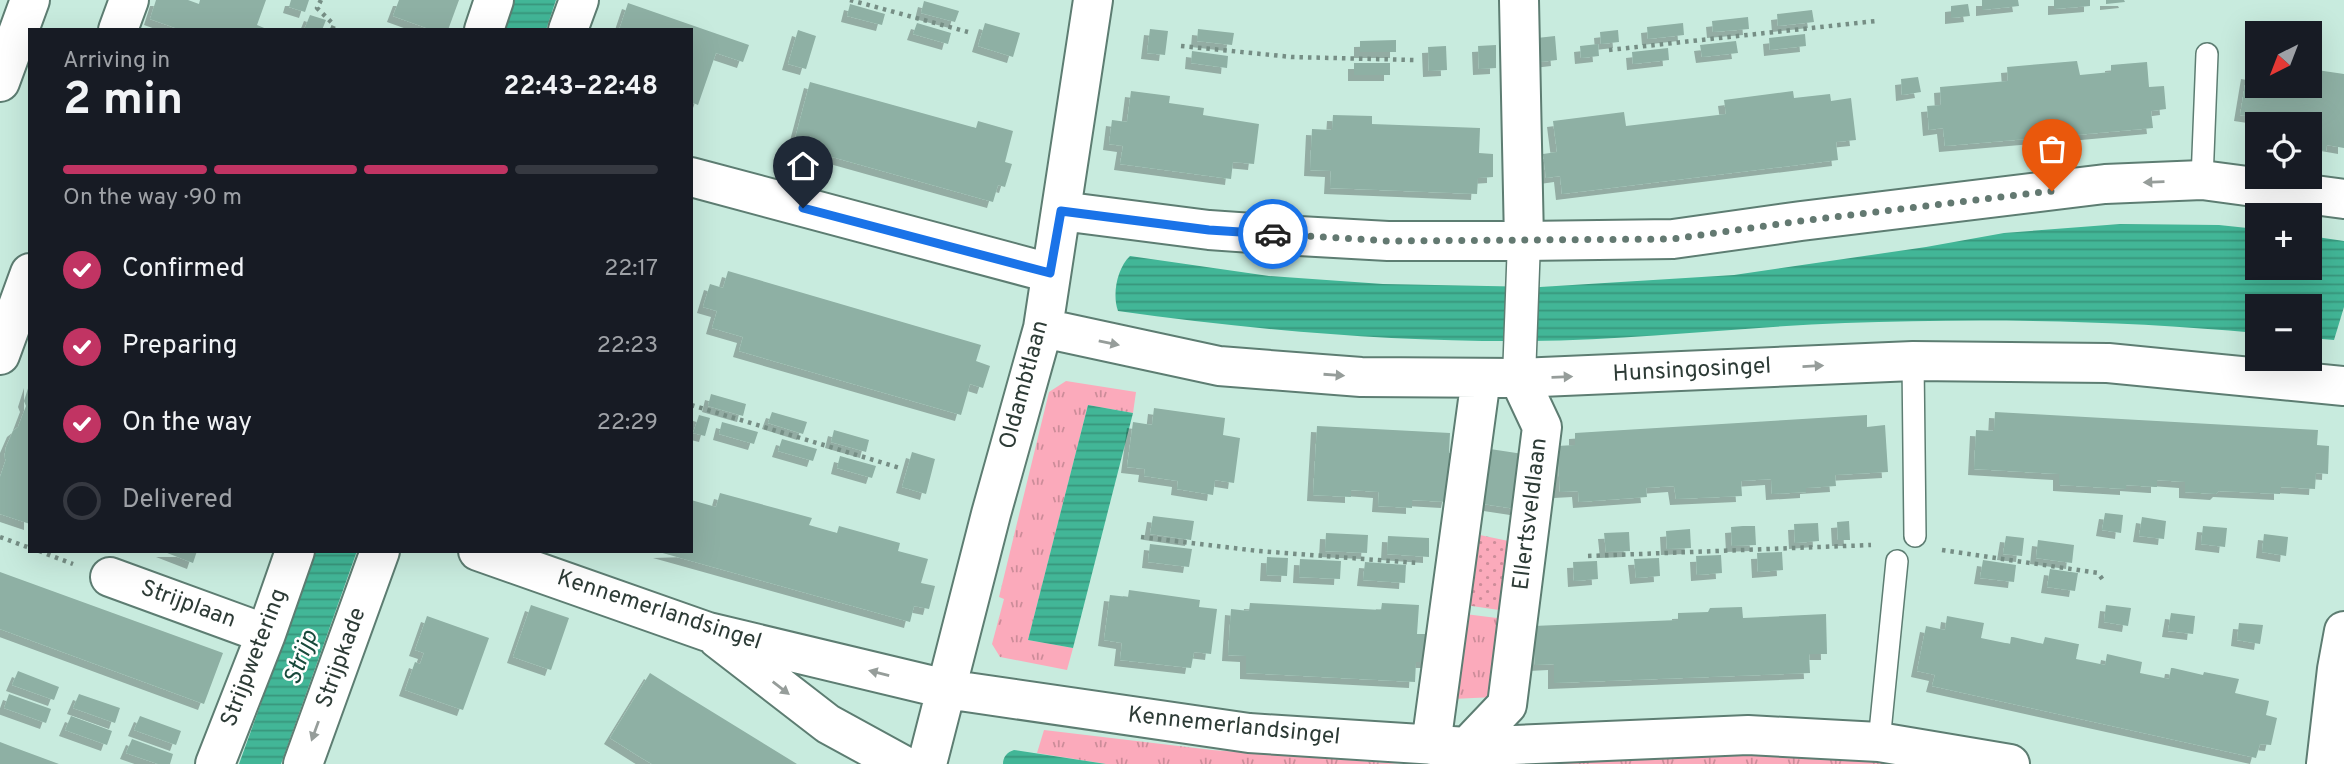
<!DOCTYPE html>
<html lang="en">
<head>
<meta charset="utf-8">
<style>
  :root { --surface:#171b24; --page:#20242c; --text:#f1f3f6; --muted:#9ea1a6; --line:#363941; --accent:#c13463 }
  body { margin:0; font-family:Overpass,sans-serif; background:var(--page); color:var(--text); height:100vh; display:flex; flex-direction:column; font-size:26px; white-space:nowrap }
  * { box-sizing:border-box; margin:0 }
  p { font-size:23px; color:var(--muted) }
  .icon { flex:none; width:38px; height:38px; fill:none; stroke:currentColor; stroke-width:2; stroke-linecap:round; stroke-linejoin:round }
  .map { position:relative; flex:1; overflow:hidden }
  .panel { position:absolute; left:28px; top:28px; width:665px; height:525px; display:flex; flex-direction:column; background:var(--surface); border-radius:0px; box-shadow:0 7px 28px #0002 }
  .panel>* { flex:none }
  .needle { width:46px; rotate:222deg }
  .buttons { position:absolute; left:2245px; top:21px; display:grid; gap:14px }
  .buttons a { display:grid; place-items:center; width:77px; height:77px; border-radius:0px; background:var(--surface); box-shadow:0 7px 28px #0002; font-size:35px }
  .pin { position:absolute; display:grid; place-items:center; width:60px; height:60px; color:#fff; margin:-72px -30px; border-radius:50% 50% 50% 0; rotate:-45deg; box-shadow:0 0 7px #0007 }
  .pin .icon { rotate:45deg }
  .courier { position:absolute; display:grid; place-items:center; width:70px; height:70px; margin:-35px; border:5px solid #1a73e8; border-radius:50%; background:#fff; color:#222; box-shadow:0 2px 9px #0007 }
  .summary em { font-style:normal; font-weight:700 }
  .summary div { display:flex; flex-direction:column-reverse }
  .summary { display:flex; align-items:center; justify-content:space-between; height:119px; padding:0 35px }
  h1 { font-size:46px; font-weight:700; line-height:52px }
  .bar { display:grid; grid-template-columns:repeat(4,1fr); gap:10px 7px; align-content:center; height:84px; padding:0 35px }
  .bar i { height:9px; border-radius:5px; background:var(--line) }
  .bar .current { background:var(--accent) }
  .bar p { grid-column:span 4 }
  ol { padding:0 35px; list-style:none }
  li { display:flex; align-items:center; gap:21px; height:77px }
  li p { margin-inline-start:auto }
  li .icon { padding:7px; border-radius:50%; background:var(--accent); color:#fff; stroke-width:4 }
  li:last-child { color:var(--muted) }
  li i { width:38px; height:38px; border:4px solid var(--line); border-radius:50% }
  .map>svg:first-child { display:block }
</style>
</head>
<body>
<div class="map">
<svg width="2344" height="764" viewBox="0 0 2344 764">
  <defs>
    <pattern id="grass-tufts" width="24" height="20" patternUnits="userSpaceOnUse" patternTransform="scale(1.75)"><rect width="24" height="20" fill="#fbaabb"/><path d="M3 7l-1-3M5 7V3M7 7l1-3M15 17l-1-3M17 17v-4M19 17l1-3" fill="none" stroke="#cc8c99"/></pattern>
    <pattern id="park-dots" width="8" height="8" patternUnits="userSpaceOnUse" patternTransform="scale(1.75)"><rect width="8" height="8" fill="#fbaabb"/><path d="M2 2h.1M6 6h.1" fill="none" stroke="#cc8c99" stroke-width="1.8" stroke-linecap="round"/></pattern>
    <pattern id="water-rules" width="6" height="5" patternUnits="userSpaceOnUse" patternTransform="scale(1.75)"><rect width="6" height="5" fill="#42b697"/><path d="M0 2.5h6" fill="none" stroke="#38957c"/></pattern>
    <filter id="shadow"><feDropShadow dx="-6" dy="6" stdDeviation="0" flood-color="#0004"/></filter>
  </defs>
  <rect width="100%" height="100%" fill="#c8ebde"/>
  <!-- grass -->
  <path fill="url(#grass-tufts)" d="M1066,381L1136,392L1133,413L1088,405L1028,640L1073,648L1067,670L1000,657L992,644L1004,599L999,597L1049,392Z
    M1465,614L1505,619L1495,697L1452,699Z
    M1044,730L1212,750L1401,764H1106L1037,753Z
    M1727,751L1879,759L1907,764H1504Z"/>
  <!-- park -->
  <path fill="url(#park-dots)" d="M1475,534L1518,543L1506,611L1465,605Z"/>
  <!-- water -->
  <path fill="url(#water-rules)" d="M513,0H556L546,30H503Z
    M2120,224L2219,225L2257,229L2258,268H2310V236L2344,241V307L2334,340L2310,338V306H2258L2257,333C2120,320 1982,318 1845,323C1739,327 1635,340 1529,341C1391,342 1254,330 1118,311C1112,295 1117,268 1130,256L1269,276L1383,284L1540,287L1734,275L1926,247L2004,233Z
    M1088,405L1133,413L1073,648L1028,640Z
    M316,551H357L281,764H239Z
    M1014,750L1106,764H1003C1003,757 1007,752 1014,750Z"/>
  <!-- building -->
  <path fill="#8eb0a4" filter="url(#shadow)" d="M156,0H188L199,4L200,0H266L257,25L269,30H181L150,19Z
    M291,0H309L305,12L289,7Z
    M399,0H459L448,30H432L393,16Z
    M1982,0H2018L2019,6L1982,10Z
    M2054,0H2090V6L2054,9Z
    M2106,0H2124L2125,2L2106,4Z
    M924,1L959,11L955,22L921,13Z
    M628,3L749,45L743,62L716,53L698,105L691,102V30H619Z
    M850,4L885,14L882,25L847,16Z
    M1968,4L1970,16L1951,18V6Z
    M1812,10L1814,22L1778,26L1777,14Z
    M310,15L326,20L322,30H304Z
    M1748,17L1749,29L1713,32L1712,21Z
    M917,23L951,33L948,44L913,34Z
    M985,23L1020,33L1013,57L978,46Z
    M1683,23L1684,35L1648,39L1647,27Z
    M1150,29L1168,31L1165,55L1147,53Z
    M1198,29L1234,33L1232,45L1197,41Z
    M798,30L816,36L806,69L788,64Z
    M1618,30L1619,42L1601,44L1600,32Z
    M1805,34L1806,46L1770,50L1769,38Z
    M1555,36L1557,60L1540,62L1537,38Z
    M1396,40V52H1360V41Z
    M1736,41L1738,53L1702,57L1700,45Z
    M1598,44L1599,56L1581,58L1580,46Z
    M1496,45V68L1479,69L1478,46Z
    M1446,46L1447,70L1429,71L1428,47Z
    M1668,48L1669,60L1633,64L1632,52Z
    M1192,51L1228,56L1227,68L1191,63Z
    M2077,61L2080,75L2111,72V65L2147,62L2149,87L2164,86L2166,109L2151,111L2153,128L2065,136L2066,141H2053V136L2049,137L1945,146L1943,128L1929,130L1927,106L1941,105L1940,87L2008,81L2007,67Z
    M1354,63H1390V75H1354Z
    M2310,69L2344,74V148L2327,145L2326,151L2312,149L2313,143H2310V124H2259L2260,118L2240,115L2247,73L2258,75V86H2310Z
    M1918,77L1921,92L1902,95L1901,79Z
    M810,82L976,128L978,121L1013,131L1005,162L1012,164L1005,187L998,185L993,202L793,146Z
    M1131,91L1170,96L1169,103L1204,108L1203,115L1259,124L1254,164L1233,162L1231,179L1120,164L1123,146L1109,144L1112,120L1127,122Z
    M1793,91L1794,98L1830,94L1831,101L1851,98L1856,140L1836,142L1838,160L1562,194L1560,176L1546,178L1543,154L1557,152L1553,121L1624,112L1626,126L1693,118L1726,114L1724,100Z
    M1333,115L1372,116V124L1480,128L1479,153L1493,154V177L1478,178L1477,194L1330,188L1331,171L1310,170L1312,129L1332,130Z
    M728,271L981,345L976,361L990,366L983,388L970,384L961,415L739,351L743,337L712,328L717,311L703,307L710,284L723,288Z
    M30,382V524L0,514V477L6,459H4L6,447L13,431L18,427L26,406L24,401Z
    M711,394L746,404L743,416L708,406Z
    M1154,408L1225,418L1223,435L1240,438L1234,483L1215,480L1213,495L1177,489L1178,481L1144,476L1145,469L1127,467L1133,422L1152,425Z
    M772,412L807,422L803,434L768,423Z
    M1995,412L2318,430L2317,445L2329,446L2328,474L2316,473L2315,489L2280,487V494L2219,491L2216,494L2185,492V482L2157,480V487H2155L2126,485V489L2092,487L2059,485V474L1974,469L1976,430L1994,431Z
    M699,415L710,418L705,436L693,433Z
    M1867,415V427L1885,425L1888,472L1835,475L1836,486L1806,488V492L1772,494L1771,479L1741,481L1742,496L1676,499L1674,486L1646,488L1647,497L1579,502L1578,491L1560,492L1557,446L1575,445V433Z
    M722,422L758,432L754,444L719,434Z
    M1317,426L1450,433L1449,453L1456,454L1447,502L1412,500V508L1378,506L1379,492L1351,490V497L1313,495Z
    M834,430L869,440L866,452L831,442Z
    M782,439L817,449L813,461L778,451Z
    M1490,449L1523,454L1516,509L1483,504Z
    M912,452L935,459L926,494L902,487Z
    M840,456L876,466L872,478L837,468Z
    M720,493L812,518L809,525L837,533L839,526L900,543L898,551L928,559L921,583L935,586L929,609L914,606L910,622L659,552L691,551V500L716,507Z
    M2105,513L2123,515L2121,533L2102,530Z
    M1153,516L1194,521L1191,540L1150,534Z
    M2142,517L2166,521L2164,539L2139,536Z
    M1849,521L1850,540H1838L1837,522Z
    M1818,523L1819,541L1795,543L1794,524Z
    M1743,526H1755L1756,545L1732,546L1731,527Z
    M2203,526L2227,528L2225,547L2201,544Z
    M1690,529L1691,548L1667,549L1666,531Z
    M1629,532L1630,551L1606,552L1604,533Z
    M1326,533L1368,535L1367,553L1325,551Z
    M2264,534L2288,537L2286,556L2262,552Z
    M1388,536L1429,538V557L1387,554Z
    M2006,536L2024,538L2022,556L2003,554Z
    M2038,540L2074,545L2072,563L2036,558Z
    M1150,544L1192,549L1189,567L1148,562Z
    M162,551H197L193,563Z
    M1782,552L1783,570L1758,572L1757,553Z
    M1721,555L1722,573L1697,575L1696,556Z
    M1267,557L1288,558L1287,576L1266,575Z
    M1659,558L1660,576L1636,578L1634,559Z
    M1300,559L1341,561L1340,579L1299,577Z
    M1983,560L2016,565L2014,582L1980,578Z
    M1597,561L1598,579L1574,581L1573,562Z
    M1365,562L1406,565L1405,583L1363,580Z
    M2050,569L2078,573L2075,591L2047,587Z
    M0,572L223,653L204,704L0,629Z
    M1129,590L1200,600L1199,607L1217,609L1211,654L1194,652L1191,668L1120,660L1122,643L1104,640L1110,595L1128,597Z
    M1250,603L1381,610L1382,603L1419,605L1417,634H1429L1428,662H1416L1415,682L1246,673V656L1228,655L1231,609L1249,611Z
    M531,605L569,618L551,670L513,657Z
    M2106,605L2131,608L2128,626L2104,622Z
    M1742,607L1743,618L1826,614L1827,654H1809L1810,673L1554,683V664L1535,665L1533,626L1678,620V613L1708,612L1710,608Z
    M2171,613L2195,616L2193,634L2168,631Z
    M427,616L489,638L463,710L405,690L415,662L420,664L424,653L415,650Z
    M1947,616L1984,623L1981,638L2010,644L2011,637H2013L2043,644L2045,637L2078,644H2079L2076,659L2105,665L2107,654L2142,662L2140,673L2169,679L2171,668H2173L2203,675L2204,672L2239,679L2235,693L2269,701L2266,715L2277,718L2271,745L2260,744L2256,758L1932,686L1935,675L1917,671L1926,626L1945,630Z
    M2239,623L2263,625L2260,644L2237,640Z
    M18,671L59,687L54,700L12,685Z
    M650,673L680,692L797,764H652L640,757L610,738Z
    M9,694L51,709L46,723L4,708Z
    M79,694L120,708L115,723L73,708Z
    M71,716L112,731L107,745L65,730Z
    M140,716L181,731L176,745L134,730Z
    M132,739L173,754L170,764H158L126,753Z
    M0,742L13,747L59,764H0Z"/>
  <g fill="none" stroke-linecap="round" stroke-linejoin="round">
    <defs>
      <path id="service" d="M2202,180L2207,54
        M1913,361L1915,536
        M1879,742L1897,561"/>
      <path id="pedestrian" d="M1519,378L1524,241"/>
      <path id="minor" d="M1519,0L1524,241
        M118,30L129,0
        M484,30L494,0
        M568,30L579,0
        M0,82L30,0
        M691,177L1050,273
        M1061,211L1209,230L1281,235L1388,241H1524L1673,239L1801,221L2105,184L2202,180L2344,199
        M1043,328L1219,366L1361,377L1519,378L1913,361L2108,363L2344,386
        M0,355L30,273
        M478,551L708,632L946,689L1249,733L1467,747L1748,735L1879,742L2010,764
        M110,577L266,634
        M718,639L828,724L901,764
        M1431,745L1481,378
        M1464,759L1467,747L1507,705L1542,427L1519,378
        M215,764L266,634L295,551
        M303,764L380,551
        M927,764L991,514L1043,328L1093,0
        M2326,764L2337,669L2344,631"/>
    </defs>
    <!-- service casing -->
    <use href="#service" stroke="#5d7d72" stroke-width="24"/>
    <!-- pedestrian casing -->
    <use href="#pedestrian" stroke="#5d7d72" stroke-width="35"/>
    <!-- minor casing -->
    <use href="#minor" stroke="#5d7d72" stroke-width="42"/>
    <!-- path -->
    <path stroke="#768e85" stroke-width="4.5" stroke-dasharray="3.5 5" stroke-linecap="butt" d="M321,0L317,8L334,25L332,30
      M850,0L968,32
      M1181,46L1292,57L1414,60
      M1609,50L1876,21
      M691,405L900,468
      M0,537L30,548
      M1141,537L1258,551L1417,563
      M1942,550L2098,573L2103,580
      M39,551L73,564
      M1588,556L1871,545"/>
    <!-- service -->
    <use href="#service" stroke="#fff" stroke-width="21"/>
    <!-- pedestrian -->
    <use href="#pedestrian" stroke="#fff" stroke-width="32"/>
    <!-- minor -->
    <use href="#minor" stroke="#fff" stroke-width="38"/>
  </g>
  <!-- one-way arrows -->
  <defs><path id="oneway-solid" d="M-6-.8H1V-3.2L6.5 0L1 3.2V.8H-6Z" transform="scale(1.75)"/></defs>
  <g fill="#969d9a">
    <use href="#oneway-solid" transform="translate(2154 182) rotate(178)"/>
    <use href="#oneway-solid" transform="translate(1109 343) rotate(12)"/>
    <use href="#oneway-solid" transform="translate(1813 366) rotate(-3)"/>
    <use href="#oneway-solid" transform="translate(1334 375) rotate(4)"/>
    <use href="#oneway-solid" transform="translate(1562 377) rotate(-2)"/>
    <use href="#oneway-solid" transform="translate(879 673) rotate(-166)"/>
    <use href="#oneway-solid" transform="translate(781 688) rotate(38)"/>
    <use href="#oneway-solid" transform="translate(315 731) rotate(110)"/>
  </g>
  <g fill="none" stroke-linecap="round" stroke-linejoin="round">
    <!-- done -->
    <path stroke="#637971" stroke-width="7" stroke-dasharray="0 12.6" d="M1273,234L1388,241L1673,239L1801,221L2052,191"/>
    <!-- route -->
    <path stroke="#1a73e8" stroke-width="9" d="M803,208L1050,273L1061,211L1209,230L1273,234"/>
  </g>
  <g text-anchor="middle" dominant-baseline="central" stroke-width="5" stroke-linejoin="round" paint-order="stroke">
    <!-- street labels -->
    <g font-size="23" fill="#2d3b36" stroke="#fff">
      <text transform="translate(1692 371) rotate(-3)">Hunsingosingel</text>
      <text transform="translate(1025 385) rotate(-75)">Oldambtlaan</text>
      <text transform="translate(1531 514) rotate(-83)">Ellertsveldlaan</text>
      <text transform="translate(188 605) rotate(20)">Strijplaan</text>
      <text transform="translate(659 611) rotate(18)">Kennemerlandsingel</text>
      <text transform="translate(255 658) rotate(-69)">Strijpwetering</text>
      <text transform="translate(342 658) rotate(-70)">Strijpkade</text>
      <text transform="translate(1234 727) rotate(6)">Kennemerlandsingel</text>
    </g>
    <!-- water labels -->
    <g font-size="24" font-style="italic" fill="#18493b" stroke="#fff">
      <text transform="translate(302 658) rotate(-70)">Strijp</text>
    </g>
  </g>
</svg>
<div class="buttons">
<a><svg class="needle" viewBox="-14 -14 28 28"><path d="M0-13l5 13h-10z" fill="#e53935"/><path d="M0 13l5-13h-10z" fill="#9ea1a6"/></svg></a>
<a><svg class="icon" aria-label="locate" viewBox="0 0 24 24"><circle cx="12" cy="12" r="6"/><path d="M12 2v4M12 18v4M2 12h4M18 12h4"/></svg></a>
<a>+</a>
<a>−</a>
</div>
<div class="pin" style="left:2052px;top:191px;background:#ea580c"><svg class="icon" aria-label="bag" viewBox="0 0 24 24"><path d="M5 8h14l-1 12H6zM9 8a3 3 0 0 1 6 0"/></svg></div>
<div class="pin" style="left:803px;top:208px;background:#1f2937"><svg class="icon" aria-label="home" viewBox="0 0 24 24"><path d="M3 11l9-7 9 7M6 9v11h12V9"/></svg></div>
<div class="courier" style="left:1273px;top:234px"><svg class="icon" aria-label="car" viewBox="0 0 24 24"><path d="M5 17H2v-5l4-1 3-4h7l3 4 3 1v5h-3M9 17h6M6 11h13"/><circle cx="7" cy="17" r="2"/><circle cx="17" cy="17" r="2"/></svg></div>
<section class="panel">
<div class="summary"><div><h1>2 min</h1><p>Arriving in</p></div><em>22:43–22:48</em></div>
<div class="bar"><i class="current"></i><i class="current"></i><i class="current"></i><i></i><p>On the way · 90 m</p></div>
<ol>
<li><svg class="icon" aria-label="check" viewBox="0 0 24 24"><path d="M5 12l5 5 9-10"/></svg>Confirmed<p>22:17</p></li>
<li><svg class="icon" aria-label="check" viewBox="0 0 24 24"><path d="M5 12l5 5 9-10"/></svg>Preparing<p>22:23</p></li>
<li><svg class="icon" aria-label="check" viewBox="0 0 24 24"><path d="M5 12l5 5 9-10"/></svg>On the way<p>22:29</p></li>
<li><i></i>Delivered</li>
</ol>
</section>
</div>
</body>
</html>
